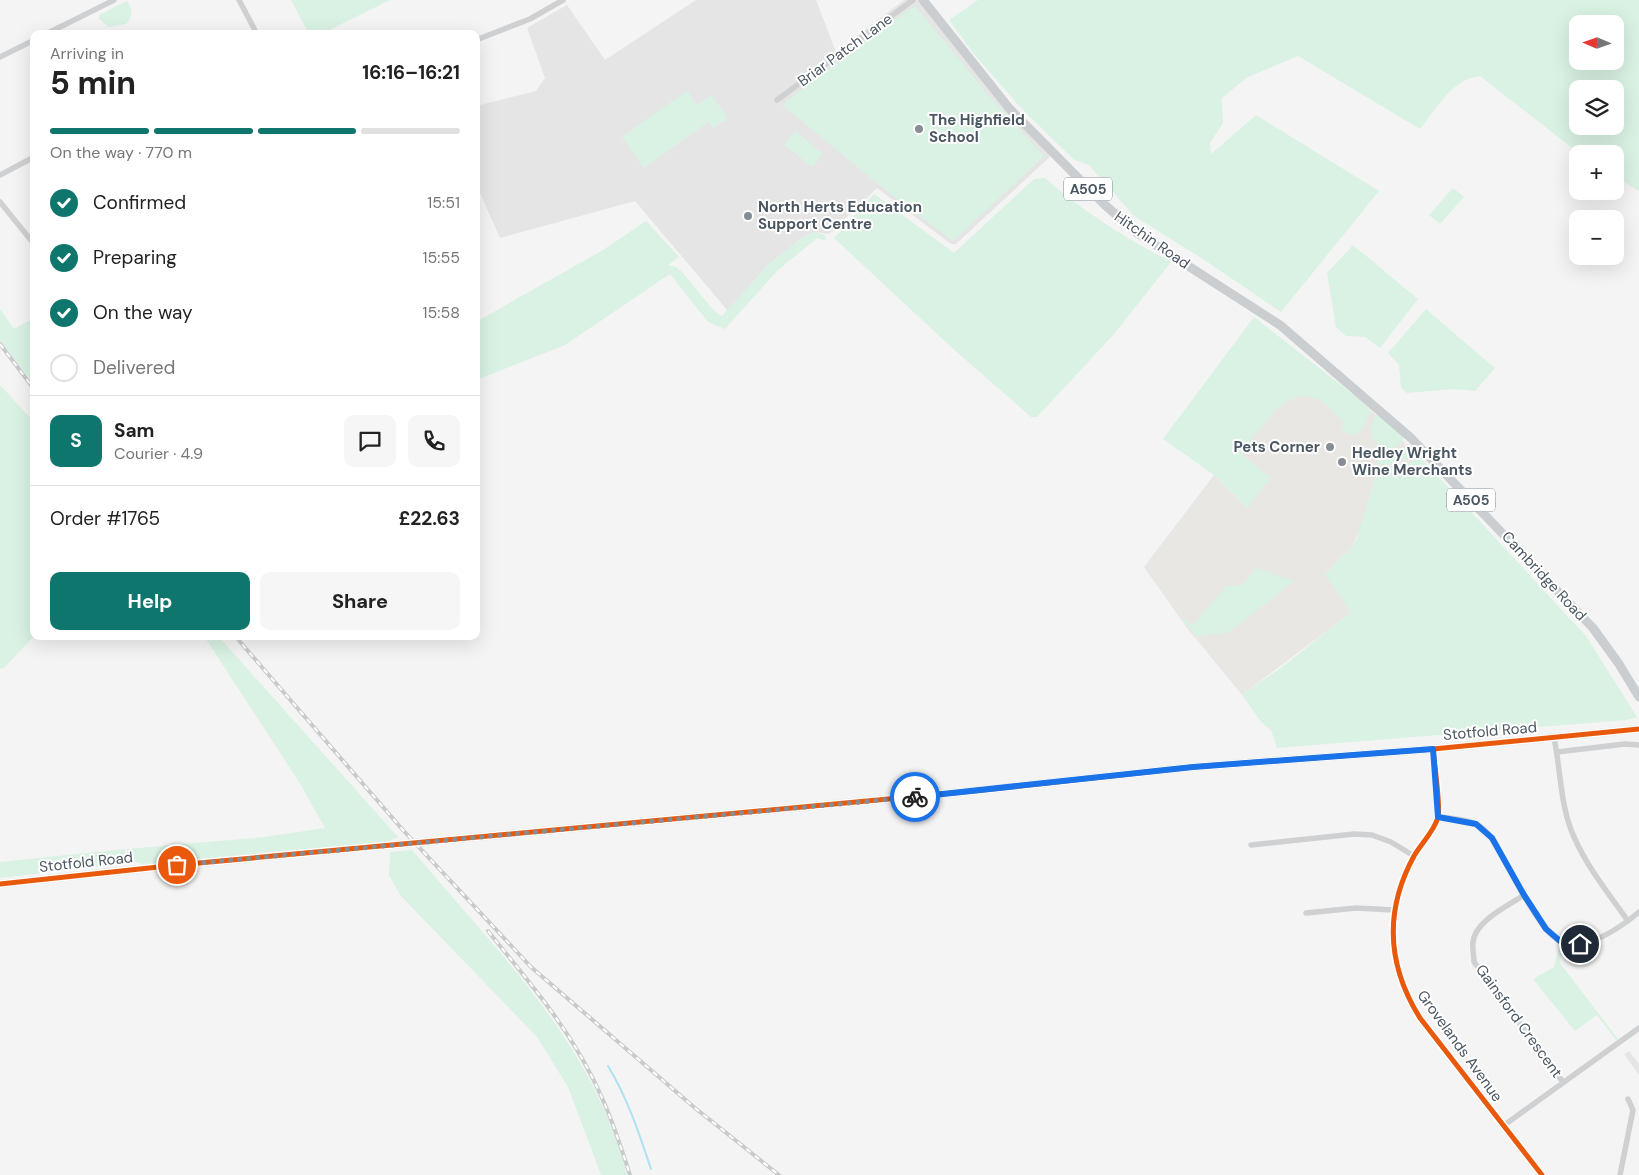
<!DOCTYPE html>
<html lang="en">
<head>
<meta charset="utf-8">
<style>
  :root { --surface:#fff; --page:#f6f6f6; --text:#222; --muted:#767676; --line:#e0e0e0; --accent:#0f766e }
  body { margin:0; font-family:"DM Sans",sans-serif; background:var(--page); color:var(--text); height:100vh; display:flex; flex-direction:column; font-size:19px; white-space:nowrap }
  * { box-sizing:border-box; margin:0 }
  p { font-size:16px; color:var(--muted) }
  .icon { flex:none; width:28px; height:28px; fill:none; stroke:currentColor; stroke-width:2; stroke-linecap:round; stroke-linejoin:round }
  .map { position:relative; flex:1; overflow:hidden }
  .details { position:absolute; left:30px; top:30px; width:450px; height:610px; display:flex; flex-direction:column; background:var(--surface); border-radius:10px; box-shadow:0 5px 20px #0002 }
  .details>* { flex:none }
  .needle { width:32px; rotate:272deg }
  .buttons { position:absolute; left:1569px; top:15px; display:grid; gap:10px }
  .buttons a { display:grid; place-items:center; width:55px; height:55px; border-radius:10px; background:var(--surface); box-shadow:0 5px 20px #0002; font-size:25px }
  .pin { position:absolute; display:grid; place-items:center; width:42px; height:42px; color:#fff; margin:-21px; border:2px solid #fff; border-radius:50%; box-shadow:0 1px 5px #0007 }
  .courier { position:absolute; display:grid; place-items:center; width:50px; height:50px; margin:-25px; border:4px solid #1a73e8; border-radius:50%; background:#fff; color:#222; box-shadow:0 1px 6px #0007 }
  .overview em { font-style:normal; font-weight:700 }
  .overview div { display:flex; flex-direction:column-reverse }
  .overview { display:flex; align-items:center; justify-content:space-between; height:85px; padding:0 20px }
  h1 { font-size:32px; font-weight:700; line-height:38px }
  .bar { display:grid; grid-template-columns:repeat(4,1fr); gap:8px 5px; align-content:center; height:60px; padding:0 20px }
  .bar i { height:6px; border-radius:4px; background:var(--line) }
  .bar .current { background:var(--accent) }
  .bar p { grid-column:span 4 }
  .line { display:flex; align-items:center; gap:12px; padding:0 20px; border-top:1px solid var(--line) }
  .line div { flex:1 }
  .round { display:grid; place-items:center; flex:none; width:52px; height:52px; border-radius:10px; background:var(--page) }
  ol { padding:0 20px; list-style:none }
  li { display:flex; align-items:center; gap:15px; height:55px }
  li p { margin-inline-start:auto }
  li .icon { padding:5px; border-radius:50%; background:var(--accent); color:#fff; stroke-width:4 }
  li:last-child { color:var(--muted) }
  li i { width:28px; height:28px; border:2px solid var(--line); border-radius:50% }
  .primary-button { display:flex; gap:10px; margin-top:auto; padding:10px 20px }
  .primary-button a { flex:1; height:58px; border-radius:10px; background:var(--accent); color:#fff; font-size:20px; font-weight:700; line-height:58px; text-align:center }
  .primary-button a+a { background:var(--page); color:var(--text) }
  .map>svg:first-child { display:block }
</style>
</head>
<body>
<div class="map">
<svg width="1639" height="1175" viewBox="0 0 1639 1175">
  <rect width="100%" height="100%" fill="#f4f4f4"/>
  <!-- commercial -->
  <path fill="#e8e7e3" d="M1296,384L1351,409L1360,400L1420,457L1411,464L1390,469L1350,550L1342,556L1326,574L1352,612L1242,695L1187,628L1144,567L1214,475L1247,508L1235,453Z"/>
  <!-- education -->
  <path fill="#e6e5e6" d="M696,0H816L836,52L904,0H919L1054,153L956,244H951L877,188L829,234L816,232L805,236L768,265L728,311L635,201L500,238L476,184V106L536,91L545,78L527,28L567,5L605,60Z
    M1629,1051L1639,1064V1075L1624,1054Z"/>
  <!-- green -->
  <path fill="#d9f2e3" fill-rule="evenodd" d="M291,0H390L321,34H309Z
    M978,0H1639V191L1615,177V154H1580L1480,76C1451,80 1437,108 1420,129L1298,56L1246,78L1222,98L1223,123L1210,143L1211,154L1256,115L1379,191L1281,312L1206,261L1134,216L1089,165L1074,160L1019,106L974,54L949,20ZM1578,24H1615V61H1578ZM1578,89H1615V126H1578Z
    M127,1C133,7 133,19 126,24L109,27L99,19V15Z
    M915,6L991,98L1044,156L953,241L888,192L782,105L886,25Z
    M687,91L697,105L711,95L728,118L713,128L708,122L644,168L622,137Z
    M795,131L823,154L812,167L784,145Z
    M1045,178C1084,212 1125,238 1171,262L1114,334L1037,417H1031L950,346L834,238L874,194L954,253L1034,179Z
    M1453,188L1464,197L1440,224L1429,215Z
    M646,221L679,257L668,265L676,267L682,272L715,312L722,316L768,265L796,243L805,236L816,232L825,235L826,241L817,238L777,271L725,329L708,322L670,274L565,345L476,380V322L603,250Z
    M1353,245L1418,299L1380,348L1365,337L1346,336L1336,327L1327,273Z
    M0,309L14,329L34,318V384L0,341Z
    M1426,309L1495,368L1475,391L1454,389L1407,393L1401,388L1399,365L1388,353Z
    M1254,317L1360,400L1371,411C1364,426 1360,444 1340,429L1345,423C1337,416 1325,401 1315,398C1283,387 1258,433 1241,454L1271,478L1247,508L1214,475L1163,439Z
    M0,385L34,422V636L4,668L0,669Z
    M1377,414L1404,437C1394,462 1356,443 1377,414Z
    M1406,447L1414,456L1390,465L1376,464L1379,459Z
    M1420,457L1586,636L1637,717L1627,720L1277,748L1271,730L1262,723L1242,695L1286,664L1351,612L1325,574L1342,556L1350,550L1357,538L1378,467L1401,468Z
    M1256,568L1294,581L1228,633L1196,636L1182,620L1184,618L1193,625L1226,586L1242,585Z
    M204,636H218L398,837L389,841L143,864L129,860L127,849L265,837L325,828L299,782Z
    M125,849L126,861L121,864L0,878V862Z
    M412,850C496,950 594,1044 627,1175H601L568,1087L537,1037L400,895L389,875L390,852Z
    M1559,946L1563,947L1560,963L1618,1039L1616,1040L1597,1015L1575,1031L1533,979L1554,967Z"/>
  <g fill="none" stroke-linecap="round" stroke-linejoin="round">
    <!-- stream -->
    <path stroke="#aee2f0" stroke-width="2" d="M608,1066C628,1099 639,1133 651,1169"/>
    <!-- street -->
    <path stroke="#ced0d2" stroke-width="5.5" d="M239,0L257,34
      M46,34L114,0
      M476,40L530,19L563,0
      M0,57L34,40
      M777,100L913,0
      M0,175L34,157
      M0,202L34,244
      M1554,738C1561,771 1560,806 1574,837C1587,867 1609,894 1628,921
      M1433,749C1434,761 1441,808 1438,817C1435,830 1421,844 1414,856C1384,911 1387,965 1420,1018L1542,1175
      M1557,752L1625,744L1639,745
      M1438,817C1450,818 1466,819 1476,824C1490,831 1497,847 1504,860C1515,879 1541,932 1560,941C1585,953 1621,927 1639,912
      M1251,845L1354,834L1372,835L1391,842L1414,856
      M1524,895C1508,906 1475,921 1473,942C1472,948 1474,955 1474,962L1563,1082
      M1306,913L1356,908L1394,910
      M1503,1126L1639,1028
      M1620,1175L1633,1110L1628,1099"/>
    <!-- secondary -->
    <path stroke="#ced0d4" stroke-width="8" d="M0,884L177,865L974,791L1193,767L1433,749L1639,729"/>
    <!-- primary -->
    <path stroke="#caced1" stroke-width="9" d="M923,0L1009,108L1105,205L1137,233L1280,325L1411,438L1593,628L1619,664L1639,697"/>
    <defs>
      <path id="rail" d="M0,344L34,389
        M235,636L402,829L531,967L695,1108L779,1175
        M488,931C525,977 564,1022 591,1075C608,1107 619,1141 630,1175"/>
    </defs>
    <!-- rail casing -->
    <use href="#rail" stroke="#c9cacc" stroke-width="4"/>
    <!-- rail -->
    <use href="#rail" stroke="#fff" stroke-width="2" stroke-dasharray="5.5" stroke-linecap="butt"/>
    <defs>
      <path id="cycleway" d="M1433,749C1434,761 1441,808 1438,817C1435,830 1421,844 1414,856C1384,911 1387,965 1420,1018L1542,1175
        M0,884L177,865L974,791L1193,767L1433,749L1639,729"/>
    </defs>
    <!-- cycleway casing -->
    <use href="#cycleway" stroke="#fff" stroke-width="8"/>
    <!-- cycleway -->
    <use href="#cycleway" stroke="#e8590c" stroke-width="5"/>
  </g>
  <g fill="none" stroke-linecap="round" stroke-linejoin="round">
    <!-- done -->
    <path stroke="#868d94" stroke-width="5" stroke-dasharray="0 9" d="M177,865L915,797"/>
    <!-- route -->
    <path stroke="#1a73e8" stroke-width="6" d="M915,797L1193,767L1433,749L1438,817L1476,824L1492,838L1524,895L1546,929L1560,941L1580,944"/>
  </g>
  <!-- markers -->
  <g fill="#868d94" stroke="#fff" stroke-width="2">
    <circle cx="919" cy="129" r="5"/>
    <circle cx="748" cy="216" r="5"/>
    <circle cx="1330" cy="447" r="5"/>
    <circle cx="1342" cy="462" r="5"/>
  </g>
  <g text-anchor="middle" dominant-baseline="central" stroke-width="4" stroke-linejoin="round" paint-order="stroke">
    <!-- shield labels -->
    <g fill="#fff" stroke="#808990" stroke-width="1">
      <rect x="1064" y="177.5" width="48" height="23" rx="4"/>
      <rect x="1447" y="488.5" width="48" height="23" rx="4"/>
    </g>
    <g font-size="14" font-weight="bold" fill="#4a5661">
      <text x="1088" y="189">A505</text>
      <text x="1471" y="500">A505</text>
    </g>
    <!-- street labels -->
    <g font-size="15" fill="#4a5661" stroke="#fff">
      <text transform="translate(845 50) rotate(-36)">Briar Patch Lane</text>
      <text transform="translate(1152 240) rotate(35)">Hitchin Road</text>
      <text transform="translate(1544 576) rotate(47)">Cambridge Road</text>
      <text transform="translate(1490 731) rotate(-5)">Stotfold Road</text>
      <text transform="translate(86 862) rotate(-6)">Stotfold Road</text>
      <text transform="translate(1519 1021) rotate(54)">Gainsford Crescent</text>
      <text transform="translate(1460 1046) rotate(54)">Grovelands Avenue</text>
    </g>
    <!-- poi labels -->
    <g font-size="15" font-weight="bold" fill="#4a5661" stroke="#fff" text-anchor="start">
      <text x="929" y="120">The Highfield<tspan x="929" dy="17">School</tspan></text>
      <text x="758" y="207">North Herts Education<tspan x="758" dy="17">Support Centre</tspan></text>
      <text x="1320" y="447" text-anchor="end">Pets Corner</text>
      <text x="1352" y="453">Hedley Wright<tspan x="1352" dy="17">Wine Merchants</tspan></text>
    </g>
  </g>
</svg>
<div class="buttons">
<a><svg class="needle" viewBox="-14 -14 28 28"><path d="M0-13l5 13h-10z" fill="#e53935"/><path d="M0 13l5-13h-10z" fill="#767676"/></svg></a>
<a><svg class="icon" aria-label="layers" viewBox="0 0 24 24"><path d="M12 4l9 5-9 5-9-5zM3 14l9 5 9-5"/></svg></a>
<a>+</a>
<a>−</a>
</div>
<div class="pin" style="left:177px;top:865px;background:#ea580c"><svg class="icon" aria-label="bag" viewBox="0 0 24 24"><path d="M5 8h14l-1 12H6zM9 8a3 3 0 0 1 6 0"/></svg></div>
<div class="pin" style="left:1580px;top:944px;background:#1f2937"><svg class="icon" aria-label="home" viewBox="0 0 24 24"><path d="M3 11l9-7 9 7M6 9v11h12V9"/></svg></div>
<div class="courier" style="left:915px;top:797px"><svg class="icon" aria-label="bike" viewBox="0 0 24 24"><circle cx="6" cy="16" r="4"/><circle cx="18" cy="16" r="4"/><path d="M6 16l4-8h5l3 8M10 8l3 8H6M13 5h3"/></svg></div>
<section class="details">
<div class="overview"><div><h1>5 min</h1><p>Arriving in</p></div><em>16:16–16:21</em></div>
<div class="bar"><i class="current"></i><i class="current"></i><i class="current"></i><i></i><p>On the way · 770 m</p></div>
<ol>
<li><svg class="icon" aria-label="check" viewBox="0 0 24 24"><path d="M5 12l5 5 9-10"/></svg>Confirmed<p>15:51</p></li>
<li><svg class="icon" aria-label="check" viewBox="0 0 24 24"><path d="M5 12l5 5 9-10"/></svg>Preparing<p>15:55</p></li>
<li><svg class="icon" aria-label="check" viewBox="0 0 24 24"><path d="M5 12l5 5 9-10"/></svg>On the way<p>15:58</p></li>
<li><i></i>Delivered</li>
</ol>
<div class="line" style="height:90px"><b class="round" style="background:var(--accent);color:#fff">S</b><div><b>Sam</b><p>Courier · 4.9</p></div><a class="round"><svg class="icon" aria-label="chat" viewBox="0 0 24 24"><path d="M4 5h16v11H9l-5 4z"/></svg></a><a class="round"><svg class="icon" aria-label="phone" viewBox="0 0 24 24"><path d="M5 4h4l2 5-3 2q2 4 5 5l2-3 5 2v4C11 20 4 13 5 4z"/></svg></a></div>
<div class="line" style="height:65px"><div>Order #1765</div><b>£22.63</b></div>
<div class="primary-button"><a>Help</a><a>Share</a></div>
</section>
</div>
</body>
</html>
